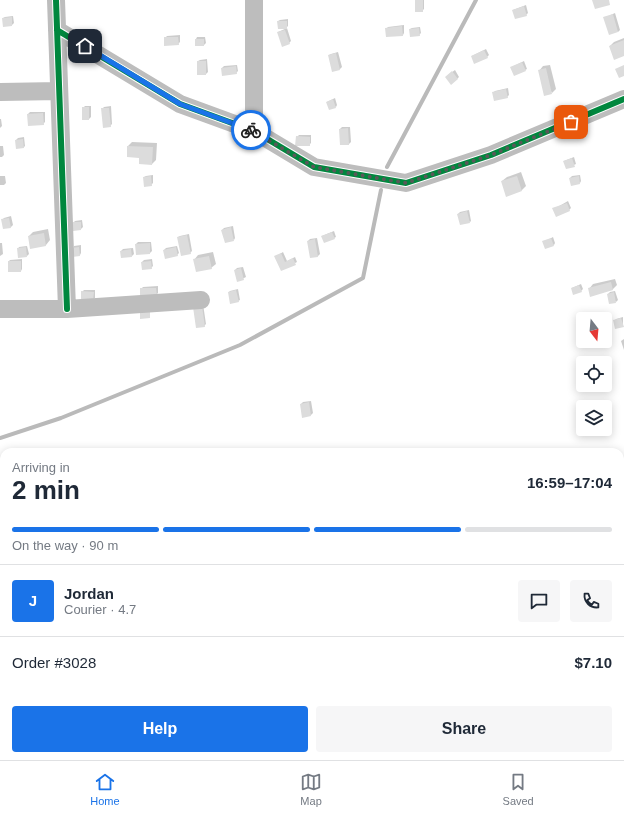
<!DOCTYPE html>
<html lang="en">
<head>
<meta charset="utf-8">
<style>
  :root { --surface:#fff; --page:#f6f6f7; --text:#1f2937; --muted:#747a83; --line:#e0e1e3; --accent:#1a73e8 }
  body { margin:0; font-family:Helvetica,sans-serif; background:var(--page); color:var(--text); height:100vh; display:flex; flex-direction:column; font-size:15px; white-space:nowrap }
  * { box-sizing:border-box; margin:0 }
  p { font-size:13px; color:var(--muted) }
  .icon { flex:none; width:22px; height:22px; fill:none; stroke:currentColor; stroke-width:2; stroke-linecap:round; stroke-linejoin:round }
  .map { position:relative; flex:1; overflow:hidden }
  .details { position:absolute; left:0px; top:448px; width:624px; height:312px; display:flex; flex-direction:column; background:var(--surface); border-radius:12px 12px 0 0; box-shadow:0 2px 10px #0003 }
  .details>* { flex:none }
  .needle { width:26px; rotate:164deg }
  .fabs { position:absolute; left:576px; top:312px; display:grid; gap:8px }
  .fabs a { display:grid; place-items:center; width:36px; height:36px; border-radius:4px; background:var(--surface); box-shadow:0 2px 10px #0003; font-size:20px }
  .pin { position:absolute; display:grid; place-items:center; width:34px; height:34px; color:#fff; margin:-17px; border-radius:8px; box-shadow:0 2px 6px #0006 }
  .courier { position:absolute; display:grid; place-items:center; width:40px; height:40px; margin:-20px; border:3px solid #1a73e8; border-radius:50%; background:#fff; color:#222; box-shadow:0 1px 5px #0007 }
  .headline em { font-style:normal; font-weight:700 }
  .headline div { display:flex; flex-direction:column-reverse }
  .headline { display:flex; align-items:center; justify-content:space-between; height:68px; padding:0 12px }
  h1 { font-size:26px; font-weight:700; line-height:30px }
  .bar { display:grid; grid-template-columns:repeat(4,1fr); gap:6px 4px; align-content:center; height:48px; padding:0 12px }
  .bar i { height:5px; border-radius:3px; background:var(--line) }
  .bar .active { background:var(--accent) }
  .bar p { grid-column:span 4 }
  .line { display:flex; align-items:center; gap:10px; padding:0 12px; border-top:1px solid var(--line) }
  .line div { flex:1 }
  .round { display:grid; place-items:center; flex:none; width:42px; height:42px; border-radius:4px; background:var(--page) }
  .action { display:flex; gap:8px; margin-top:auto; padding:8px 12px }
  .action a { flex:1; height:46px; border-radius:4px; background:var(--accent); color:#fff; font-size:16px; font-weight:700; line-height:46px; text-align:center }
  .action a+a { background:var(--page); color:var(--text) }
  .dock { display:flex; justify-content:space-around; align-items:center; height:56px; border-top:1px solid var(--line); background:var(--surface); font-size:11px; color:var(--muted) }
  .dock a { display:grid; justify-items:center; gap:2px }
  .dock .active { color:var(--accent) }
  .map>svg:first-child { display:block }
</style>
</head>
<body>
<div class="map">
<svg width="624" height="760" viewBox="0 0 624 760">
  <rect width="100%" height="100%" fill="#fff"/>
  <!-- shadow -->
  <path fill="#0003" d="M416,0H424V9L422,11Z
    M526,5L528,13L526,15L513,10Z
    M615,13L620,30L618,32L604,18Z
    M13,16L14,23L12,25L4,26L3,18L5,17Z
    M288,19V26L287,27L278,21L280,20Z
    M404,25V33L403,35L386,29L388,27Z
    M420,27L421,33L419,35L410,29L412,28Z
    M287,28L291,41L289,43L278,32Z
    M180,35V42L178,44L165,38L167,36Z
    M197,37H205L206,43L204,45L196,39Z
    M624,38V55L610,46L614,42Z
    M486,49L489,55L487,57L472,56Z
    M338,52L342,67L340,69L333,70L329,55L331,54Z
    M207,59L208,72L206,74L198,61L200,60Z
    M524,61L527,69L525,70L512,67Z
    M237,65L238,71L236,73L222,68L224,66Z
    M550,65L556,89L552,93L539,71L543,66Z
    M455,70L459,77L457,79L448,75Z
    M508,88L509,95L507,97L493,93L495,91Z
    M335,98L337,105L336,107L327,102Z
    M85,106H91V117L89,119L83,108Z
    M111,106L112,124L110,126L102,109L104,107Z
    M30,112H45V122L43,124L28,114Z
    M0,119H1L2,126L0,128Z
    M342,127H350L351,142L349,144H341L340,129Z
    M299,135H311V143L309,145L297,137Z
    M24,137L25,146L23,148L16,140L18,138Z
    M132,142L157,143L156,160L152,164L128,146Z
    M0,146H3L4,155L2,157H0Z
    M574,157L576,164L567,168L564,161Z
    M521,172L526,186L522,190L507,195L502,181L507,177Z
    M153,175V183L151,185L144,177L146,176Z
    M580,175L581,181L580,183L570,178L572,176Z
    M0,176H5L6,183L4,185H0Z
    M568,201L571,208L569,210L554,209Z
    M469,210L471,221L470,222L458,214L460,212Z
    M11,216L13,225L11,227L4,228L2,220L4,218Z
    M82,220L83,227L81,229L73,223L75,221Z
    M233,226L235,238L234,240L222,230L224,228Z
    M48,229L50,240L46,245L31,247L29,236L33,232Z
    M334,231L336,237L334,238L322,236Z
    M189,234L192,251L190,253L178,237L180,236Z
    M553,237L555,243L554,245L544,242Z
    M317,238L320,254L318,256L311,257L308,241L310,239Z
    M138,242H151L152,251L150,253L136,244Z
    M0,243H2L3,254L0,256Z
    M81,245V253L80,255L73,256L74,246Z
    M27,246L29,254L27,256L18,249L19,247Z
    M177,246L179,253L177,255L164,250L166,248Z
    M133,248L134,254L132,256L121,251L123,249Z
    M213,252L216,264L211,268L194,260L198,255Z
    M283,252L287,261L295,257L297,262L282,270L275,257Z
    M22,259V269L21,271L9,261L10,260Z
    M152,259L153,266L151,268L142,262L144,260Z
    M243,267L246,277L238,281L235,270L237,268Z
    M615,279L617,285L610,292L615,291L618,300L616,302L608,294L612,290L589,289L593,284Z
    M581,284L583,289L581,291L572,288Z
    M158,286V293L156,295L141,289L143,287Z
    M238,289L240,300L238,301L229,292L230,291Z
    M84,290H95V298L93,299L82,292Z
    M203,304L206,324L204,326L196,305Z
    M623,317V326L614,321L616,319Z
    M624,339V350L621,341Z
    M311,401L313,413L311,415L303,417L301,404L303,402Z"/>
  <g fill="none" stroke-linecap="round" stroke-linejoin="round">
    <!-- stream -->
    <path stroke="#bababa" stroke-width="4" d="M387,167L476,0
      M0,438L61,418L240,345L363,278L381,190
      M0,539L4,538
      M620,632L624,633"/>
  </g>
  <!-- building -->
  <path fill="#dcdcdc" d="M415,0H423V12H415Z
    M592,0H609L610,5L595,9Z
    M524,6L527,16L515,19L512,10Z
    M613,14L618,32L609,35L603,17Z
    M12,17V26L3,27L2,18Z
    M277,21H287V29H278Z
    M402,26L403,36L386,37L385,28Z
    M419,28L420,36L410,37L409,29Z
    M285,30L290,44L282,47L277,32Z
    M164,37H178L179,45L164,46Z
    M195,39H204V46H195Z
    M624,40V56L614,60L609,46Z
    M484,50L488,58L474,64L471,56Z
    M336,53L340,70L332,72L328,55Z
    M197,61H206V75H197Z
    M522,62L526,71L514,76L510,67Z
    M624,65V76L619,78L615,69Z
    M236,66L237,74L222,76L221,68Z
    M546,68L552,94L544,96L538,70Z
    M452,71L458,79L451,85L445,77Z
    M506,89L508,98L494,101L492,92Z
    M333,99L336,108L329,110L326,102Z
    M82,107H89V120H82Z
    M101,108H109L111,127L103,128Z
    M43,113L44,125L28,126L27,114Z
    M348,128L349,145H340L339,129Z
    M296,136L310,137V146H295Z
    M23,139L24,148L16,149L15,140Z
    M127,146L153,147L152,165L139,164V158L127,157Z
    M572,158L575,167L566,169L563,161Z
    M151,176L152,186L144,187L143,177Z
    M517,176L522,191L506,197L501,181Z
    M579,176L580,184L571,186L569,178Z
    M567,203L570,211L556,217L552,208Z
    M467,211L470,223L460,225L457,214Z
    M9,218L11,228L3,229L1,219Z
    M72,222H81V230L73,231Z
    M231,227L234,241L225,243L221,230Z
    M332,232L335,239L324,243L321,236Z
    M44,233L46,246L30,249L28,236Z
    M187,235L191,254L181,256L177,237Z
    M551,238L554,246L545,249L542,241Z
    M315,239L318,257L310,258L307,241Z
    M150,243V254L136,255L135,244Z
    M26,247L27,257L18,258L17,248Z
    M79,247L80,256L72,257L71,248Z
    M176,247L178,256L165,259L163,250Z
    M131,249L132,257L121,258L120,251Z
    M281,253L285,262L293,258L296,265L281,271L274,256Z
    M209,256L212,269L196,272L193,259Z
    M8,261H21V272H8Z
    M151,261L152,269L142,270L141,262Z
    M241,268L244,280L237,282L234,270Z
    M611,282L613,290L590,297L588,288Z
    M579,285L582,292L573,295L571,288Z
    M140,288H156L157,296L140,297Z
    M236,290L239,302L230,304L228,292Z
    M81,291L94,292L93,300H81Z
    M614,292L616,303L609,304L607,294Z
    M202,306L205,327L196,328L193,307Z
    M150,309V318L140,319V310Z
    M621,318L624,327L615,329L613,320Z
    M309,402L311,416L302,418L300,404Z"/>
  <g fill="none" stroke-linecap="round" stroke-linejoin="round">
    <!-- minor -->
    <path stroke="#bdbdbd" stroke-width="18" d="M56,0L67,309
      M254,0V131
      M57,30L180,104L254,131L314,167L406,183L491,155L624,99
      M0,92L59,91
      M0,309H67L201,300"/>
    <defs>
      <path id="cycleway" d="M56,0L67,309
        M57,30L180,104L254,131L314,167L406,183L491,155L624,99"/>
    </defs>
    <!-- cycleway casing -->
    <use href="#cycleway" stroke="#fff" stroke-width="8"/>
    <!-- cycleway -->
    <use href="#cycleway" stroke="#00873e" stroke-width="6"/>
  </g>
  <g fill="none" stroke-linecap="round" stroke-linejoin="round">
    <!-- done -->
    <path stroke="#595959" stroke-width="4" stroke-dasharray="0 7.2" d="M251,130L314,167L406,183L491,155L571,122"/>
    <!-- route -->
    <path stroke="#1a73e8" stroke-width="5" d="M85,46L180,104L251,130"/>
  </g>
</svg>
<div class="fabs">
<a><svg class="needle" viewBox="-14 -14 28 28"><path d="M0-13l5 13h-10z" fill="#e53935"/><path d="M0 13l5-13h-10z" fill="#747a83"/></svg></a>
<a><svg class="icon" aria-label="locate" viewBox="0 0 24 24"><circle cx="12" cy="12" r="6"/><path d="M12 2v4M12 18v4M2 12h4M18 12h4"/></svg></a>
<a><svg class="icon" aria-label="layers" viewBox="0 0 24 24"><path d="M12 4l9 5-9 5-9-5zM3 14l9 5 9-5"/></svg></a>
</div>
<div class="pin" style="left:571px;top:122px;background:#ea580c"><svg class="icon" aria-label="bag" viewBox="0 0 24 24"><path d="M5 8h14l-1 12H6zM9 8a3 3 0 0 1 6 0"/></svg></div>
<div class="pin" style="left:85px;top:46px;background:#1f2937"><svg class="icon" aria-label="home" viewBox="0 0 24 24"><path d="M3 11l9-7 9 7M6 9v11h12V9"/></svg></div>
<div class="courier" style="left:251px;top:130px"><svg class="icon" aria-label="bike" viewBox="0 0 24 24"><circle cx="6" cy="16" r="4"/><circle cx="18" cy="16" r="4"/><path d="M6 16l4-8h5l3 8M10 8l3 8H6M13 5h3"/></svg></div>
<section class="details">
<div class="headline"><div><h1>2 min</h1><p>Arriving in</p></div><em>16:59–17:04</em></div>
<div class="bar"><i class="active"></i><i class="active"></i><i class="active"></i><i></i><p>On the way · 90 m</p></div>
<div class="line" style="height:72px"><b class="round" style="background:var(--accent);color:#fff">J</b><div><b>Jordan</b><p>Courier · 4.7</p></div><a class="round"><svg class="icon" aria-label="chat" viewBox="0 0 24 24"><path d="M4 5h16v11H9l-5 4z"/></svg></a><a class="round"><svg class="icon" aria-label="phone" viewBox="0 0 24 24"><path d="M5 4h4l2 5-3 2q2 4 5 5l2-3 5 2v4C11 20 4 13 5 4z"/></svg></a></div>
<div class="line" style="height:52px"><div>Order #3028</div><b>$7.10</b></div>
<div class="action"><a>Help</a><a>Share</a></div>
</section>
</div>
<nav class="dock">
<a class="active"><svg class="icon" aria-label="home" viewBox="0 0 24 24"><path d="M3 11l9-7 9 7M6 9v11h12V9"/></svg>Home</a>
<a><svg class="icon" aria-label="map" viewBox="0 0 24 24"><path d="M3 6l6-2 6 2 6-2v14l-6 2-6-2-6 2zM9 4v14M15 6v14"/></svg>Map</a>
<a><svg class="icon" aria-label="saved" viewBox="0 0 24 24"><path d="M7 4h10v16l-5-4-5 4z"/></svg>Saved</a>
</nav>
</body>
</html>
